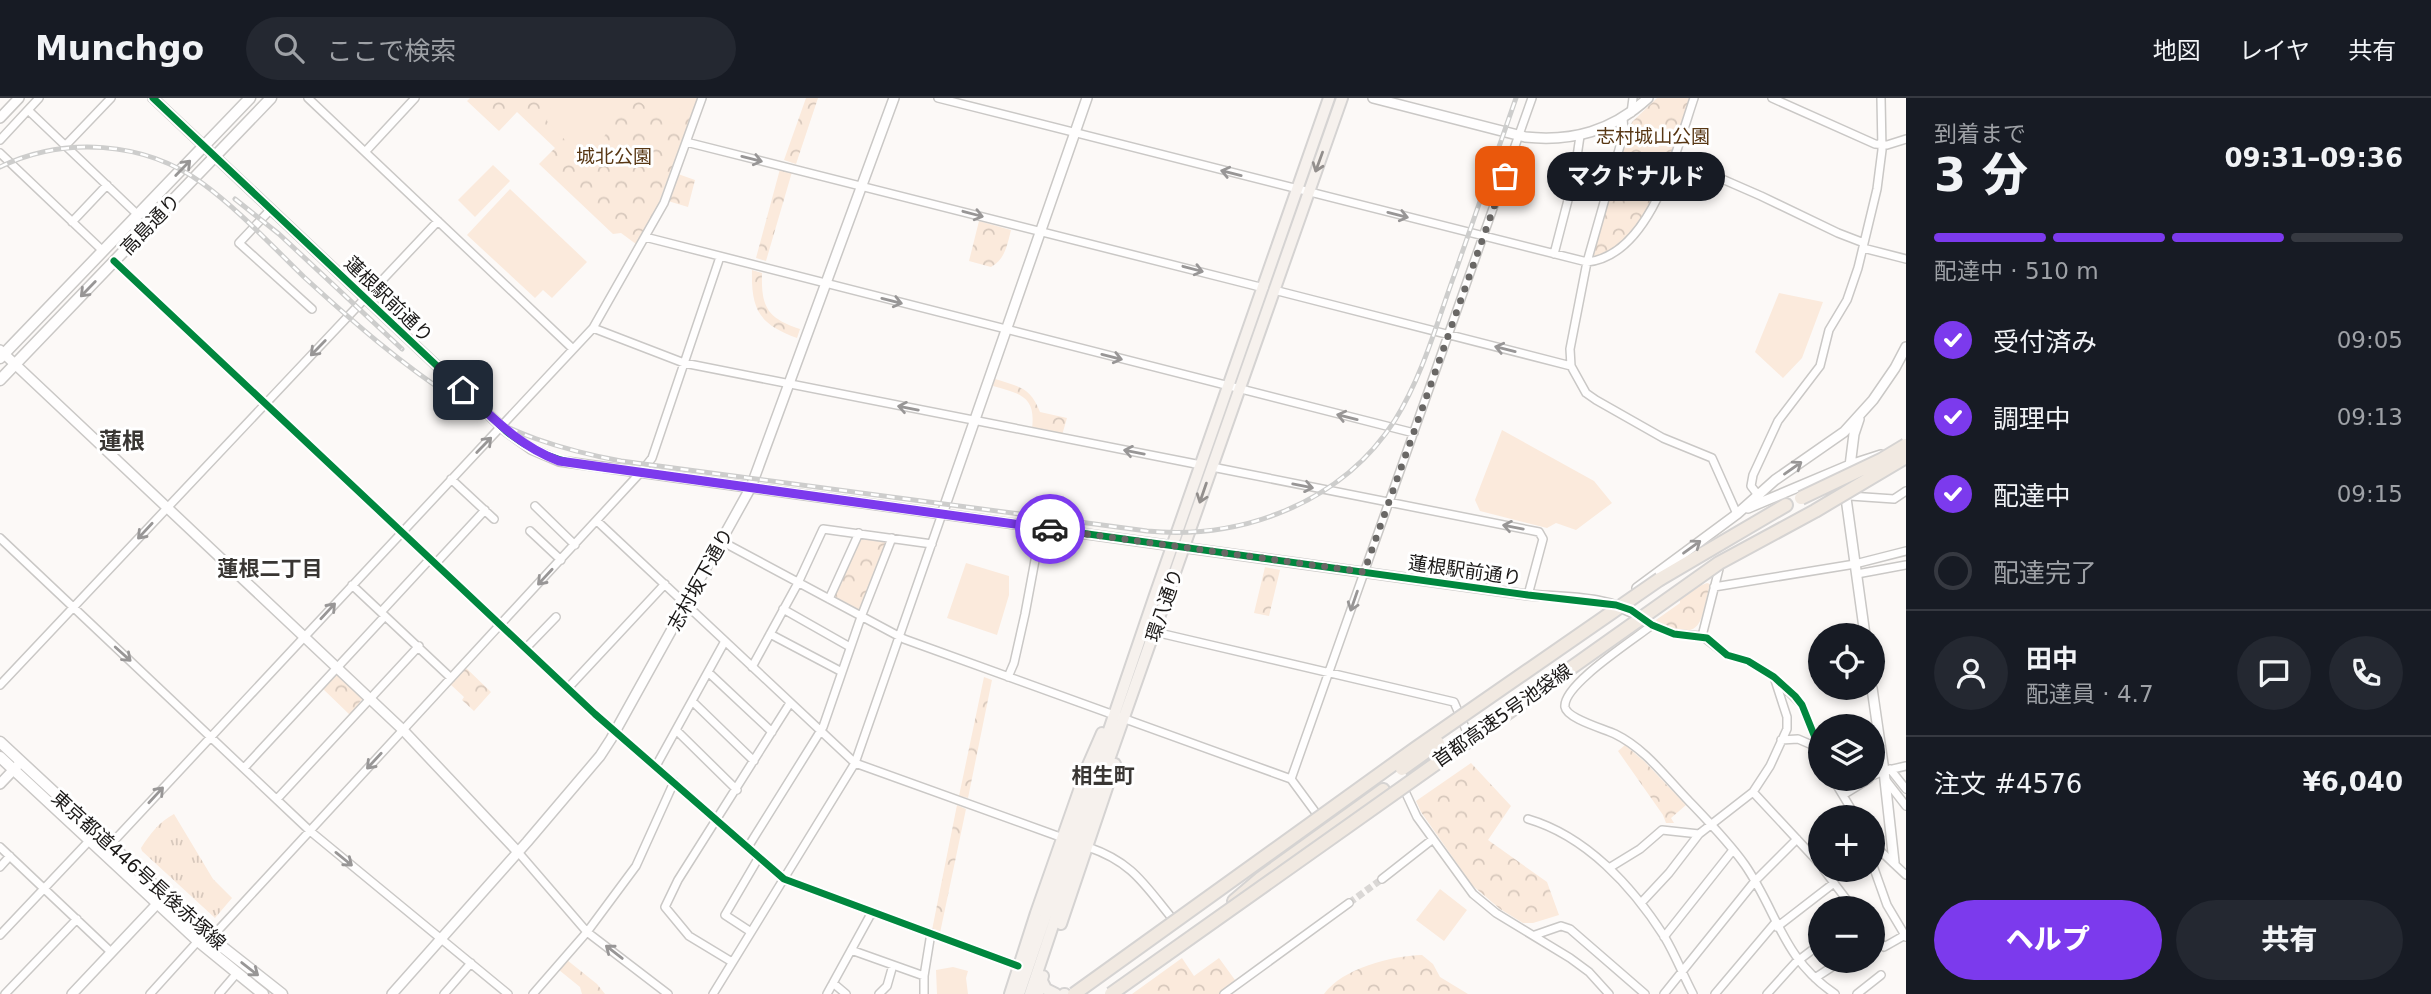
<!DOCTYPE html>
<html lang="ja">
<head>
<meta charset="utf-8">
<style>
  :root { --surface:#171b24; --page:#242831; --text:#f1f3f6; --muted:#9ea1a6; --line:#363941; --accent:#7c3aed }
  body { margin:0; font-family:"DejaVu Sans","Noto Sans JP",sans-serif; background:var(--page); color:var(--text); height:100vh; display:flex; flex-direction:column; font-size:26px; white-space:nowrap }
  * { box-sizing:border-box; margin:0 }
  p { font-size:23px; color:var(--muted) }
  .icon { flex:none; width:38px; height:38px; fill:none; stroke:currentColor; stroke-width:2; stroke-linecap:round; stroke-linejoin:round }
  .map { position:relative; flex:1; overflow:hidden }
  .details { display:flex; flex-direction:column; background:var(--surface); width:525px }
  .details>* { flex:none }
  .tools { position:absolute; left:1808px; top:525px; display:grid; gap:14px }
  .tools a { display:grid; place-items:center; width:77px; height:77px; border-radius:50%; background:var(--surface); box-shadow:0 4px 10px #0003; font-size:35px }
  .pin { position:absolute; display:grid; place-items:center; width:60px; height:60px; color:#fff; margin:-30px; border-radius:14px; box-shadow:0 4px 10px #0006 }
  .courier { position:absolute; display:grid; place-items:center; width:70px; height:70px; margin:-35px; border:5px solid #7c3aed; border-radius:50%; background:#fff; color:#222; box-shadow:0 2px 9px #0007 }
  .bubble { position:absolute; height:49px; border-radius:24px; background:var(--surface); box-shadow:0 4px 10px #0003; font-size:23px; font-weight:800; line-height:49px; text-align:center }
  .headline em { font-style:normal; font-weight:800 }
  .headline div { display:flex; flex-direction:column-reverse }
  .headline { display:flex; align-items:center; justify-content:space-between; height:119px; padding:0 28px }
  h1 { font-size:46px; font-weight:800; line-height:52px }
  .bar { display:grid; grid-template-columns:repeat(4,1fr); gap:10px 7px; align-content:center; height:84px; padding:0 28px }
  .bar i { height:9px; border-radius:5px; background:var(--line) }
  .bar .selected { background:var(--accent) }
  .bar p { grid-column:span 4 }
  .line { display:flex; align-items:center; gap:18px; padding:0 28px; border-top:2px solid var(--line) }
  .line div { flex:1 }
  .round { display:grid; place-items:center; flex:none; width:74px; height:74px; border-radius:37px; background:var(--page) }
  ol { padding:0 28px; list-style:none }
  li { display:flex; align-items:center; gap:21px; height:77px }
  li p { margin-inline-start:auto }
  li .icon { padding:7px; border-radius:50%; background:var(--accent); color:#fff; stroke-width:4 }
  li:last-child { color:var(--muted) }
  li i { width:38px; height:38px; border:4px solid var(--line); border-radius:50% }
  .action { display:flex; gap:14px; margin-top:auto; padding:14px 28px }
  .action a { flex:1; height:80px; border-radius:42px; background:var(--accent); color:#fff; font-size:28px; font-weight:800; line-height:80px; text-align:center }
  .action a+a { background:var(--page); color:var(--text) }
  header { display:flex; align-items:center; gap:42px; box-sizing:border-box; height:98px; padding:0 35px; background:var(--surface); border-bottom:2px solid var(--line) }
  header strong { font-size:33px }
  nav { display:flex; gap:38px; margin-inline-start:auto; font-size:24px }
  .search { width:490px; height:63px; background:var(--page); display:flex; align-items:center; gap:18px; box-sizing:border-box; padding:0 24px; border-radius:38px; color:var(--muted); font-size:26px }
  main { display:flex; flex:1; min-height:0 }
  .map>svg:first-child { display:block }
</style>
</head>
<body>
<header>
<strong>Munchgo</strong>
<div class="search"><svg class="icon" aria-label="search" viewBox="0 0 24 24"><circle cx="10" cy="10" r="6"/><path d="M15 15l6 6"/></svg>ここで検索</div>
<nav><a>地図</a><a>レイヤ</a><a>共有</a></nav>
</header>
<main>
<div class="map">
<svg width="1906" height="896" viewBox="0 0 1906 896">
  <defs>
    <pattern id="grass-tufts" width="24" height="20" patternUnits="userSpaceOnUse" patternTransform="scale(1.75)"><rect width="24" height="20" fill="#fbeadc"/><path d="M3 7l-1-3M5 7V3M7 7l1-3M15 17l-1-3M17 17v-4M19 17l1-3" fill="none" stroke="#d7c8bc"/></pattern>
    <pattern id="park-crowns" width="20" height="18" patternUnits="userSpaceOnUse" patternTransform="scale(1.75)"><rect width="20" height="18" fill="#fbeadc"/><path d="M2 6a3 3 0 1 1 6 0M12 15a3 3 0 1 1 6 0" fill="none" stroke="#d7c8bc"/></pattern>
  </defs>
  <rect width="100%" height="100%" fill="#fcf9f7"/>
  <!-- grass -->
  <path fill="url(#grass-tufts)" d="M174,716L213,781L232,800L215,820L142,753L141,750C150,736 159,724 174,716Z"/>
  <!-- park -->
  <path fill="url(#park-crowns)" d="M470,0H698L658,107L636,146L621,135L613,136L539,66L555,50L517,14L499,33L467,3Z
    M806,0H818L796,66L784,62Z
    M1657,0H1690C1672,57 1655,134 1594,161L1592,158L1632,24Z
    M780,71L792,74L766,163L756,160Z
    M678,76L695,82L688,109L668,103Z
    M979,123L1011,132C1007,148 1005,161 991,169L969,163Z
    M752,172L762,175C761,209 767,220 800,231L797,240C759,226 751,212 752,172Z
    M995,281C1020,289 1030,289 1040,314L1067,320L1062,337L1032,331C1036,298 1021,296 993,288Z
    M861,438L885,441L887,445L861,510L857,512L834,500L833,496Z
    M1265,469L1280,472L1269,518L1254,515Z
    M1707,485L1710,486C1700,524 1704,545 1658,525L1656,522L1680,505V498L1687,493Z
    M465,569L491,594L474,613L462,602L464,599L450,586Z
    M335,577L340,578L363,600L350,617L322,590Z
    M984,579L992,582L968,700L959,698Z
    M1625,647L1645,664L1686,707L1671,720L1674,725H1666L1663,717L1618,653Z
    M1471,665L1511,708L1488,742L1547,784L1559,817L1533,825H1523L1500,811L1472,787L1421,714L1416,703Z
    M957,707L966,711L940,835L932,832Z
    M1422,857L1433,866L1440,879L1468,896H1324C1343,870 1391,858 1422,857Z
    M1182,860L1194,878L1219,860L1235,882L1219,896H1132Z
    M567,862L597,886L605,896H582L580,889L559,872Z"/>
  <!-- pitch -->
  <path fill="#fbeadc" d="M560,0H609C625,22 598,46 583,61L547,23L548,13Z
    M636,0H684L674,26L656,18Z
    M493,67L510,83L475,119L458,102Z
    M510,91L587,164L552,200L543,192L535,200L467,137Z
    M1779,195L1823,204L1802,260L1783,280L1755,254Z
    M1502,332L1594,383L1612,405L1576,432L1556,425L1547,430L1480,413L1475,402Z
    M966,465L1009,478V497L997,537L947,520Z
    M1440,791L1467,812L1444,843L1416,822Z
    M953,869L968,873L966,880L968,896H937L936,872Z"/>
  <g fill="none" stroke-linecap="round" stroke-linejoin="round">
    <!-- minor-tunnel -->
    <path stroke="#dad7d5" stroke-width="7" stroke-dasharray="7 3.5" stroke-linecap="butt" d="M1349,805L1382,781"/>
    <defs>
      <path id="minor" d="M308,0L573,251
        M938,0L1587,164C1651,158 1677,50 1694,0
        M1772,0L1875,46L1887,47L1906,41
        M28,12L138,117
        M1631,15L1633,0
        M1623,20L1624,34L1587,164L1570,251L1571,268L1586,295L1596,302L1663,340L1712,360L1737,416
        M0,42L39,0
        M686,44L1264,190
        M65,48L111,0
        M365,54L415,0
        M0,55L103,153
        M1674,60L1761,98L1838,135L1864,145
        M271,111L239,145L312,211
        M72,124L107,87
        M645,139L1414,335
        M1863,150L1906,161
        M1554,156L1574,79L1580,38
        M114,163L595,616L784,781L1018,868
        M1274,192L1571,268
        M593,230L684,265L1201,367
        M1212,369L1539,434L1543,441L1528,497
        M451,381L494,421
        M1758,397L1751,388L1753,377L1778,323L1820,268L1829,232L1847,202L1858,170L1877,91L1882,52L1881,0
        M1850,398L1894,401L1906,393
        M535,408L575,447
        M597,423L855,665L1063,740
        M530,433L561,462
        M0,440L310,733L508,896
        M721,443L904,541L1291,681
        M436,465L485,412
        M1857,476L1906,467
        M352,487L451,580
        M1714,489L1855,466L1906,453
        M829,501L859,435
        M783,511L850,549
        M381,514L430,461
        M1650,526L1674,536L1702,538L1727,557L1748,563L1774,579L1802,607L1820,652
        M1652,527C1635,541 1562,587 1565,609C1567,621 1605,631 1615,636C1644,650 1664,677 1686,700C1706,721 1728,743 1745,767C1778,815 1782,860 1835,896
        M1155,534L1454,604L1470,641
        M770,536L842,574
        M1702,538L1719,471
        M526,550L556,519
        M752,569L798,485L823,431L932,446
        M708,574L772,634
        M1008,579L1014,565L1025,516L1041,430
        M0,587L438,123
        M568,590L665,486
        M692,603L754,663
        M676,632L737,692
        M1781,642L1798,641L1819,650
        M656,668L725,543
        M244,670L385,518
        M1890,671L1906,691
        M1872,678L1884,673L1906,668
        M1833,681L1856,719
        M1885,681L1906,708
        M1403,689L1417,719L1473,796L1496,815L1570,860L1589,874L1609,896
        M1753,694L1820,766
        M1843,697L1869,681
        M277,701L419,548
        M1316,715L1291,681L1532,0
        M1528,721C1586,738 1632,788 1664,838C1675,856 1683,877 1693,896
        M1872,745L1906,777
        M110,747L593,230L664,105L702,0
        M0,749L111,854
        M748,749L823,629L861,519L892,440
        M1088,749C1132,764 1144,786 1171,819
        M518,754L587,834L668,896
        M1872,765L1887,807L1906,839
        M0,769L10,758
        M1609,770L1640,751L1662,732L1699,736
        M1824,772L1853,810
        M1382,781L1433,741
        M1641,805L1669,775L1699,736L1753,694L1770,668L1787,631V619L1774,579
        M1777,829L1834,785
        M751,834L725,817L759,759
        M1872,835L1884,849L1905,837
        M0,837L89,743
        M1535,837L1561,828L1570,831L1645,896
        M1664,839L1733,752
        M211,840L641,374L652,360L720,159
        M851,852L924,878
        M732,864L689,838L665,809L678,782L790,605
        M1815,880L1841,863
        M833,885L846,896
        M5,896L77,821
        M150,896L198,843
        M219,896L237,875
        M444,896L471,865
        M533,896L587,834L636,768L674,684
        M713,896L855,665L942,416
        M827,896L872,814
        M879,896L887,888L893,867
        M924,896V878L931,835
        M1224,896L1349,805
        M1664,896L1755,783L1797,741
        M1715,896L1775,825
        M1767,896L1795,865L1820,846
        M1857,896L1881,877"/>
      <path id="tertiary" d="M153,0L506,333L531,351L559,363L1528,497C1566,500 1609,498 1642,520
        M1373,0L1525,39C1573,44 1612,33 1648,0
        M0,20L19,0
        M0,252L403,632L518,754
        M1859,321L1854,336L1846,400L1865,537
        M1748,410L1850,367L1881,357
        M942,416L1087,0
        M1637,490L1737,416L1775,382L1844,334L1873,302L1895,270L1906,249
        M1872,590L1884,673L1894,764
        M0,686L18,667
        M72,896L157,806
        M392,896L527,744L600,658L611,641L751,389L894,0"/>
      <path id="secondary" d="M0,260L250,0
        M0,282L271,0
        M0,644L211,840L282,896
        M0,659L198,843L263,896"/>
      <path id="primary" d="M1061,826L1115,666
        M1042,883L1046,891L1056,896
        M1010,896L1036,815L1088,667L1102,635
        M1019,896L1155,497L1329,0
        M1030,896L1098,693L1342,0
        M1038,896L1043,878
        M1064,896H1065"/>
      <path id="motorway" d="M1660,481L1786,407
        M1234,803L1261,780L1383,692"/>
    </defs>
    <!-- minor casing -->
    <use href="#minor" stroke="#cac8c6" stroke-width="10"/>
    <!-- tertiary casing -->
    <use href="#tertiary" stroke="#cac8c6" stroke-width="12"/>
    <!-- secondary casing -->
    <use href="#secondary" stroke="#cac8c6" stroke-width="13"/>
    <!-- primary casing -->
    <use href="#primary" stroke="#d5d3d2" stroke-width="14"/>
    <!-- motorway casing -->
    <use href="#motorway" stroke="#d5d3d2" stroke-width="16"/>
    <!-- minor -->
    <use href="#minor" stroke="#fffefe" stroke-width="7"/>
    <!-- tertiary -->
    <use href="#tertiary" stroke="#fffefe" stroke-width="9"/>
    <!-- secondary -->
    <use href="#secondary" stroke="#fffefe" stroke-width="10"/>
    <!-- primary -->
    <use href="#primary" stroke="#f6f1ed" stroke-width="10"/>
    <!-- motorway -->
    <use href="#motorway" stroke="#f1e9e1" stroke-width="12"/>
    <defs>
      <path id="rail" d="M0,69C64,38 144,43 202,85C239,112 271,147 304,179C352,223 402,267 457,302C508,335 562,352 621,363L1147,433C1242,442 1342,405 1395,322C1423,277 1437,224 1455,175C1475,117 1496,58 1516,0
        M235,101L279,136L402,251"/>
    </defs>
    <!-- rail casing -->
    <use href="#rail" stroke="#cdcdcc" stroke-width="5"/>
    <!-- rail -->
    <use href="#rail" stroke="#fff" stroke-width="2.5" stroke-dasharray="8" stroke-linecap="butt"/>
    <defs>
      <path id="motorway-bridge" d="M1801,400L1881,362L1906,347
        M1402,671L1438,645
        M1074,896L1416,650L1660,481
        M1111,896L1719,465L1815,413L1906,359"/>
    </defs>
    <!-- motorway-bridge casing -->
    <use href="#motorway-bridge" stroke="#d5d3d2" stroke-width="16" stroke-linecap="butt"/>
    <!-- motorway-bridge -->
    <use href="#motorway-bridge" stroke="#f1e9e1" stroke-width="12"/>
    <defs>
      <path id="cycleway" d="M153,0L506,333C550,369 587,367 641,374L1528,497L1616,507L1631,512L1652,527L1674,536L1707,540L1727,557L1748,563L1774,579L1795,598L1802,607L1820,652
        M114,163L595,616L784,781L1018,868"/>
    </defs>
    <!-- cycleway casing -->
    <use href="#cycleway" stroke="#fff" stroke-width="11"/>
    <!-- cycleway -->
    <use href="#cycleway" stroke="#00873e" stroke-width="7"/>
  </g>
  <!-- one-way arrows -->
  <defs><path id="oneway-shaft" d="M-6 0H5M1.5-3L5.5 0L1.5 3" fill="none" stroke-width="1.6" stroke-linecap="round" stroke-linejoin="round" transform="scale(1.75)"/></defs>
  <g stroke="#989696">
    <use href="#oneway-shaft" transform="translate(752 61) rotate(14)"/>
    <use href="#oneway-shaft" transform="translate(183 70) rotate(-46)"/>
    <use href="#oneway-shaft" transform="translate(1231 75) rotate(-166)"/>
    <use href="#oneway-shaft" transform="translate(973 116) rotate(15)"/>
    <use href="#oneway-shaft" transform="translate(1398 117) rotate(14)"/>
    <use href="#oneway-shaft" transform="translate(1193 171) rotate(15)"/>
    <use href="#oneway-shaft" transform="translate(88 191) rotate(134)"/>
    <use href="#oneway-shaft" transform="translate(892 203) rotate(14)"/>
    <use href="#oneway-shaft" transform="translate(318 250) rotate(134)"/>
    <use href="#oneway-shaft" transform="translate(1505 251) rotate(-166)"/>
    <use href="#oneway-shaft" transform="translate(1112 259) rotate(14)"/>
    <use href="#oneway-shaft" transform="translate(908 310) rotate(-169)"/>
    <use href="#oneway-shaft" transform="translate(1347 319) rotate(-166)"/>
    <use href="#oneway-shaft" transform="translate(484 347) rotate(-46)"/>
    <use href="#oneway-shaft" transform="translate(1134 354) rotate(-169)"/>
    <use href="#oneway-shaft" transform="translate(1793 370) rotate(-35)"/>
    <use href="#oneway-shaft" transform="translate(1303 388) rotate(11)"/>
    <use href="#oneway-shaft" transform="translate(1513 429) rotate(-169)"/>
    <use href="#oneway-shaft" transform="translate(145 433) rotate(133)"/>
    <use href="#oneway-shaft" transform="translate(1692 449) rotate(-36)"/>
    <use href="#oneway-shaft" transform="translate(545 479) rotate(133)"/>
    <use href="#oneway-shaft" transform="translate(1354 503) rotate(109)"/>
    <use href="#oneway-shaft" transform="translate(328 513) rotate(-47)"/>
    <use href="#oneway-shaft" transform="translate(123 556) rotate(42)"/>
    <use href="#oneway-shaft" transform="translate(374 663) rotate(133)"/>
    <use href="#oneway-shaft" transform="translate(156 697) rotate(-47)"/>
    <use href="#oneway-shaft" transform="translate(344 761) rotate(39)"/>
    <use href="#oneway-shaft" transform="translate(614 854) rotate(-142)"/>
    <use href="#oneway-shaft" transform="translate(250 871) rotate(38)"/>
  </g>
  <g stroke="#938f8d">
    <use href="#oneway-shaft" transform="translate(1319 64) rotate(110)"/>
    <use href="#oneway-shaft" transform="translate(1203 395) rotate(109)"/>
  </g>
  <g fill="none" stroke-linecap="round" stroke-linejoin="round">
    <!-- done -->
    <path stroke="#696765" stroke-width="7" stroke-dasharray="0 12.6" d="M1050,431L1364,474L1505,78"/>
    <!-- route -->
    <path stroke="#7c3aed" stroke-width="9" d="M463,292C493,320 519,348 559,363L1050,431"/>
  </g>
  <g text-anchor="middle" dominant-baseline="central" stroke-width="6" stroke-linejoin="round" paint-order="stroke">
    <!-- park labels -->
    <g font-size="19" fill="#583714" stroke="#fff">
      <text x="1653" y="38">志村城山公園</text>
      <text x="614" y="58">城北公園</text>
    </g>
    <!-- street labels -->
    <g font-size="19" fill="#1a1817" stroke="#fff">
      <text transform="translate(150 126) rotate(-46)">高島通り</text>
      <text transform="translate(389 201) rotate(44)">蓮根駅前通り</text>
      <text transform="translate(1465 472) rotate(8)">蓮根駅前通り</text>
      <text transform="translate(700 481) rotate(-61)">志村坂下通り</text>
      <text transform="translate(1164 507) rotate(-71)">環八通り</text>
      <text transform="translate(1502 617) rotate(-35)">首都高速5号池袋線</text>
      <text transform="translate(139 772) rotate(42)">東京都道446号長後赤塚線</text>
    </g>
    <!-- neighbourhood labels -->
    <g font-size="21" font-weight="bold" fill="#393633" stroke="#fff">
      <text x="270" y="471">蓮根二丁目</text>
      <text x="1103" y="678">相生町</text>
    </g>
    <!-- quarter labels -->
    <g font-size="23" font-weight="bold" fill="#393633" stroke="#fff">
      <text x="122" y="343">蓮根</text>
    </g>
  </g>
</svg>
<div class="tools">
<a><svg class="icon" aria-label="locate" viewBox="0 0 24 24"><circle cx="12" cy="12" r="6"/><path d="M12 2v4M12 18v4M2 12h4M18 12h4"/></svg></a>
<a><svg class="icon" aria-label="layers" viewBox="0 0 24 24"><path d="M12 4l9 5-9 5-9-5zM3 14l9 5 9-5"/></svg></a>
<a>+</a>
<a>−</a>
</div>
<div class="pin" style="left:1505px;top:78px;background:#ea580c"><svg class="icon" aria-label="bag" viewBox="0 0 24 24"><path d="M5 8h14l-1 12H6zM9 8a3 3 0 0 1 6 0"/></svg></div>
<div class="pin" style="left:463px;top:292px;background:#1f2937"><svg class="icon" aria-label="home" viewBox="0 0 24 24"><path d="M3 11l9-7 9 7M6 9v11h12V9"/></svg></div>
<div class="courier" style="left:1050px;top:431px"><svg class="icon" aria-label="car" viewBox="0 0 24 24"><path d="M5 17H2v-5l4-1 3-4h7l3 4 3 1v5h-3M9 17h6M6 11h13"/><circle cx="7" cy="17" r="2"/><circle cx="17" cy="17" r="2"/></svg></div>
<div class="bubble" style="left:1547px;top:54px;width:178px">マクドナルド</div>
</div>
<section class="details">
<div class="headline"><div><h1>3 分</h1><p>到着まで</p></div><em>09:31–09:36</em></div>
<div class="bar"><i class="selected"></i><i class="selected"></i><i class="selected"></i><i></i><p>配達中 · 510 m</p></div>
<ol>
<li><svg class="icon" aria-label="check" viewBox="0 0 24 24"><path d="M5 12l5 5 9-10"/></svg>受付済み<p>09:05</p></li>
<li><svg class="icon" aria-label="check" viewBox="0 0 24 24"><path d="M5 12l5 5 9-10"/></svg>調理中<p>09:13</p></li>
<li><svg class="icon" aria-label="check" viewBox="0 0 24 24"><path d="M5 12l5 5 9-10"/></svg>配達中<p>09:15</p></li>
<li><i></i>配達完了</li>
</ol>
<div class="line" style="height:126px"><a class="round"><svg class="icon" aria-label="person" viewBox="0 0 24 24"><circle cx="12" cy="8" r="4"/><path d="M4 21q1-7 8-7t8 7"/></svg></a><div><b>田中</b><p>配達員 · 4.7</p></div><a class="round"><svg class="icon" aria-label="chat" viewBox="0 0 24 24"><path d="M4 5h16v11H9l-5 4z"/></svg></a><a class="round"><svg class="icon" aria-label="phone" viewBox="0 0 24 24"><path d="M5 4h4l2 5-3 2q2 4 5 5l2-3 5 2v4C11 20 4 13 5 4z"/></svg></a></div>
<div class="line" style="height:91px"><div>注文 #4576</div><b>¥6,040</b></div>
<div class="action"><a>ヘルプ</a><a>共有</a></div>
</section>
</main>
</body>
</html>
